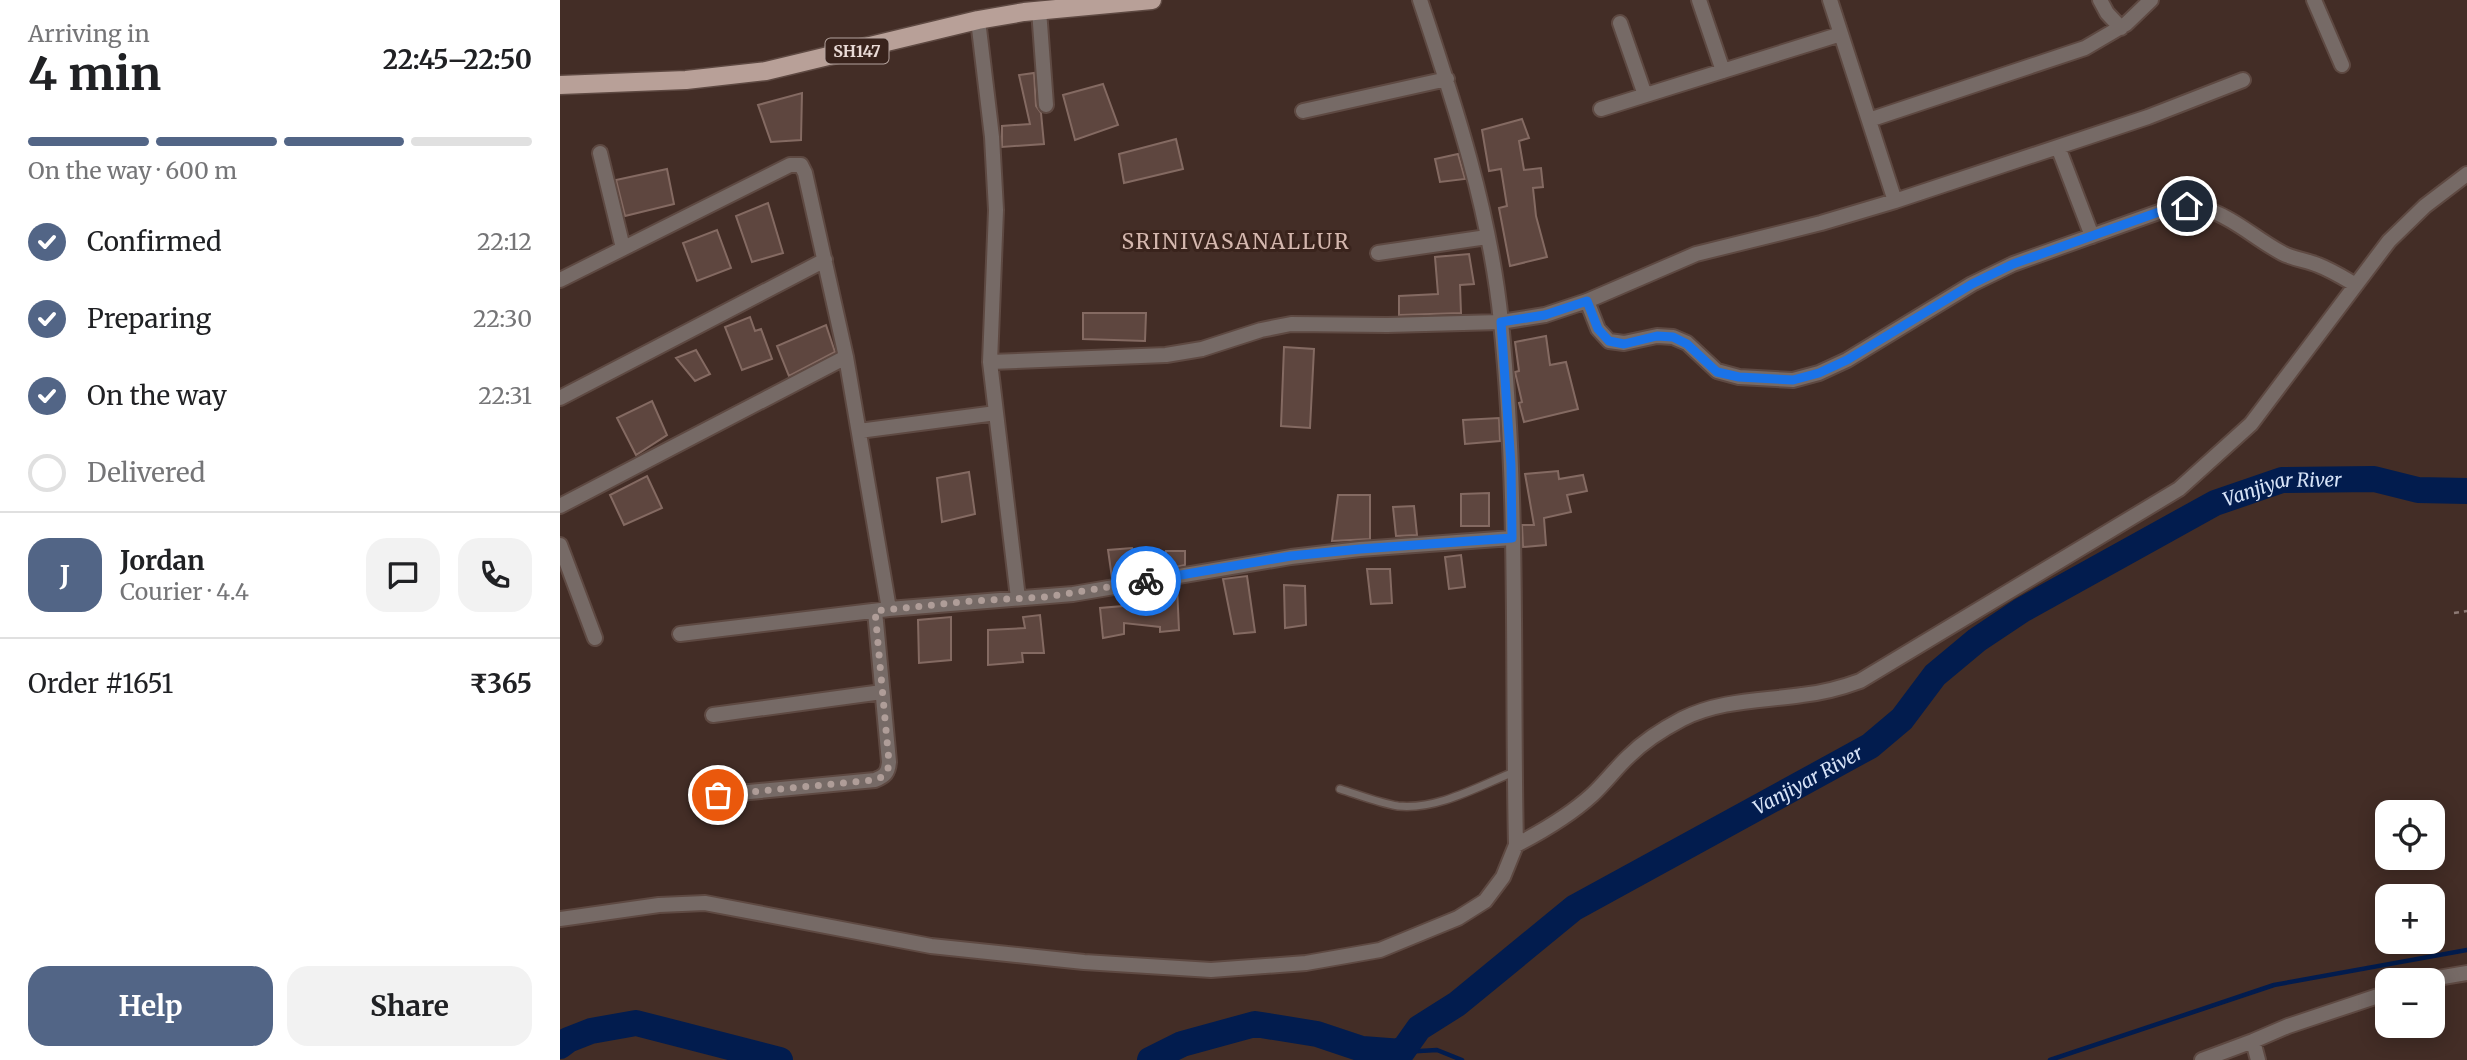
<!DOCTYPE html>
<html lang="en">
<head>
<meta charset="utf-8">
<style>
  :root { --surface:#fff; --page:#f2f2f2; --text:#202124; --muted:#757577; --line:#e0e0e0; --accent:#526586 }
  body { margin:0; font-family:Merriweather,serif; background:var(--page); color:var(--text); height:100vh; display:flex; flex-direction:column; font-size:26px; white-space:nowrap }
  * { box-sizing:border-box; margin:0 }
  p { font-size:23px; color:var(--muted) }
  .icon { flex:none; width:38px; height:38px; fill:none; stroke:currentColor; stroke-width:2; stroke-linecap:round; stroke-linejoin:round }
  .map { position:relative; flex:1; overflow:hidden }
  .details { display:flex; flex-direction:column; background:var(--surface); width:560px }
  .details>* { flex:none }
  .fabs { position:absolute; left:1815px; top:800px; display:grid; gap:14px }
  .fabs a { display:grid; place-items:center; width:70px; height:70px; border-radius:14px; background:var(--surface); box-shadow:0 4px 18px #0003; font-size:35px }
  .pin { position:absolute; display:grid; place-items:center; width:60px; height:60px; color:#fff; margin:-30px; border:4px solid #fff; border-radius:50%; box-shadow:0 2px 7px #0007 }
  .courier { position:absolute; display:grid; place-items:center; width:70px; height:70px; margin:-35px; border:5px solid #1a73e8; border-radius:50%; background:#fff; color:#222; box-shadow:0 2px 9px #0007 }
  .head em { font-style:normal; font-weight:700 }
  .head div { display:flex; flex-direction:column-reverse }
  .head { display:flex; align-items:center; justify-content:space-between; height:119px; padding:0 28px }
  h1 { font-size:46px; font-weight:700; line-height:52px }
  .bar { display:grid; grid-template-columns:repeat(4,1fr); gap:10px 7px; align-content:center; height:84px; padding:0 28px }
  .bar i { height:9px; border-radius:5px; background:var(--line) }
  .bar .selected { background:var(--accent) }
  .bar p { grid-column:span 4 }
  .line { display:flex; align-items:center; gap:18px; padding:0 28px; border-top:2px solid var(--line) }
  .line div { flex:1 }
  .round { display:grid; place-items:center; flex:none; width:74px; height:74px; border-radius:21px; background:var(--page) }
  ol { padding:0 28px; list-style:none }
  li { display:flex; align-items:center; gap:21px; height:77px }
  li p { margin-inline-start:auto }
  li .icon { padding:7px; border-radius:50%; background:var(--accent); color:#fff; stroke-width:4 }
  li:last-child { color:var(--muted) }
  li i { width:38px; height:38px; border:4px solid var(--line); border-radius:50% }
  .primary-button { display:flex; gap:14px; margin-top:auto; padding:14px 28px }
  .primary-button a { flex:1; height:80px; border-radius:21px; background:var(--accent); color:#fff; font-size:28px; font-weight:700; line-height:80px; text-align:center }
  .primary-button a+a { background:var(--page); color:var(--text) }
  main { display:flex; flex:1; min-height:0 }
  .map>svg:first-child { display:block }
</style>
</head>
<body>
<main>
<section class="details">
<div class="head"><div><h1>4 min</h1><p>Arriving in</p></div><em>22:45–22:50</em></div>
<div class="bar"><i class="selected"></i><i class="selected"></i><i class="selected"></i><i></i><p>On the way · 600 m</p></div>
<ol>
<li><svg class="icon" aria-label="check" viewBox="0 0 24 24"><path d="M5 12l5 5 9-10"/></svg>Confirmed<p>22:12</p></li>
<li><svg class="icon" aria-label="check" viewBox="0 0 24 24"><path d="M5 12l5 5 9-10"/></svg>Preparing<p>22:30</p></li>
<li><svg class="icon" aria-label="check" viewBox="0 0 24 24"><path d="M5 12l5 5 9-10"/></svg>On the way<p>22:31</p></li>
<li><i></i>Delivered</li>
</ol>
<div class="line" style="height:126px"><b class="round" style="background:var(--accent);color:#fff">J</b><div><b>Jordan</b><p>Courier · 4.4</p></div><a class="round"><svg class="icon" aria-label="chat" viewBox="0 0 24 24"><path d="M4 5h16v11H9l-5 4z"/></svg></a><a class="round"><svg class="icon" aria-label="phone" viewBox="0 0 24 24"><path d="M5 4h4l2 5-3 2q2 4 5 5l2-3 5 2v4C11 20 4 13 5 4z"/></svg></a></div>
<div class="line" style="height:91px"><div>Order #1651</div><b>₹365</b></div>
<div class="primary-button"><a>Help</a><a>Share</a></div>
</section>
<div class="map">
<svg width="1907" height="1060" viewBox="0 0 1907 1060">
  <rect width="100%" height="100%" fill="#432d26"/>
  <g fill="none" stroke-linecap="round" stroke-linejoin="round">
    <!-- stream -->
    <path stroke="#021c4e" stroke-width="4.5" d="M842,1052L877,1050L902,1060
      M1490,1060L1714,985L1907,950"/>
    <!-- river -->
    <g stroke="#021c4e" stroke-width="26">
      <path d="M0,1046L8,1040L31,1031L76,1023L220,1060"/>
      <path id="s1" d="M590,1060L622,1044L695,1024L757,1034L802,1049L842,1052L859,1028L897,1004L1014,908L1310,746L1342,719L1375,675L1417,640L1462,610L1655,503L1722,480L1814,479L1858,490L1907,491"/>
    </g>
  </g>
  <!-- building -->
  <path fill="#5e463f" stroke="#846a62" stroke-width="2" d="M474,73L476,106L481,113L484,144L442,147V126L470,124L459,75Z
    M543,84L558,125L515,140L503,95Z
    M242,93L241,140L211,142L198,105Z
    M962,119L969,138L959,141L964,170L981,168L983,187L973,188L976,216L987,257L950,266L939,208L947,206L941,169L929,171L922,130Z
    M616,139L623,169L564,183L559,154Z
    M898,154L905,179L880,182L875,159Z
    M107,169L114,204L65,216L56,180Z
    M208,203L223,253L192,262L176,216Z
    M157,230L171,268L137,281L123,243Z
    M909,254L914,284L900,285L901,313L839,315V296L878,294L875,257Z
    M523,313H586L585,341L523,339Z
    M190,317L195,331L201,329L212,359L182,370L165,327Z
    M266,325L275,352L229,376L217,346Z
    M986,336L990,365L1006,362L1018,409L964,422L959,403L962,402L955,372L959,371L955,342Z
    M724,347L754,349L750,428L721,426Z
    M136,350L150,374L135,381L116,358Z
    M92,401L107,435L76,455L57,418Z
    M939,418L940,441L905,444L903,420Z
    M998,471L999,479L1023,475L1027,491L1007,495L1011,512L984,518L986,545L963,547L962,525H974L965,474Z
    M409,472L415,514L382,522L377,478Z
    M87,476L102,508L64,525L50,495Z
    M929,493V526H901V494Z
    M778,495H810V539L772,541Z
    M854,506L857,535L836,536L833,507Z
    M572,548L576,574L552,578L548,550Z
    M606,551H625V565L606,569Z
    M901,555L905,587L889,589L885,557Z
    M807,569H830L832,603L811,604Z
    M687,576L695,632L674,634L663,579Z
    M724,585L745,586L746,625L725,628Z
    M617,586L619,630L600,632V627L564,623V634L543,638L540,608L575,605V594H606V588Z
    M480,615L484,653H462L463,662L428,665V630L465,628L463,617Z
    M391,617V660L359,663L358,620Z"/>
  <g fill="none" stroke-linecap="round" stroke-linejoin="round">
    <defs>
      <path id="lane" d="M780,789C799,795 819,803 838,806C878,810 919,786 954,772"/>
      <path id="street" d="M1139,0L1163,71
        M1270,0L1335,201
        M1540,0L1547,13L1561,28
        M1754,0L1782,65
        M479,10L486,105
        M418,20L432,137L436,210L430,362L458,598
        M1060,23L1085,95
        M1041,109L1281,34
        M743,111L887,79
        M1309,120L1525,48L1566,24L1591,0
        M1498,147L1532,236
        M40,153L63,248
        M818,253L927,237
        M0,280L230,165H241L245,173L286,357L329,609
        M1027,301L1038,329L1049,341L1064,343L1097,336L1113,337L1127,343L1157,371L1179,377L1233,380L1259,373L1287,360L1412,284L1453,264L1610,208C1661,201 1681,231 1722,253C1733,259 1746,260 1758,265C1771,270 1784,278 1796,285
        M430,362L606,355L642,349L701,330L731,324L827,325L941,322L985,315L1027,301L1136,254L1261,223L1335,201L1588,117L1683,80
        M0,398L265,260
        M299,431L436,413
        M0,506L286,357
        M0,545L35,638
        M120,634L329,609L513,594L731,557L800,549L952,538
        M153,715L322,692
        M158,795L315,780C325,776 328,773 329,762L315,611
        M956,845C983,831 1009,816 1032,795C1045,783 1056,768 1069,756C1084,741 1103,729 1122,719C1160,700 1201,701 1242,695C1262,693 1281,688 1300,681L1619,489L1691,424L1829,241L1865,206L1907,174
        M0,919L99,905L145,903L371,946L524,962L651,970L746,963L820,950L898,918L925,901L943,877L956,845C952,671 959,496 941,322C930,211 895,105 860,0
        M1866,980L1907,973
        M1693,1041L1728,1026L1827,993
        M1642,1060L1693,1041L1698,1060"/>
      <path id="primary" d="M0,85L126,80L206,71L418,20L464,12L592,0"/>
    </defs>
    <!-- lane casing -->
    <use href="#lane" stroke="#5e4942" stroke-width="10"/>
    <!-- street casing -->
    <use href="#street" stroke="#5e4942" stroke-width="18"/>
    <!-- primary casing -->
    <use href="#primary" stroke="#5e4942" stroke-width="21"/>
    <!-- path -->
    <path stroke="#8c7974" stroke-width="2.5" stroke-dasharray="5 5" stroke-linecap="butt" d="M1894,613L1907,611"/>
    <!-- lane -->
    <use href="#lane" stroke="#766a66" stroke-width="7"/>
    <!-- street -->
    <use href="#street" stroke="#766a66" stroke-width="14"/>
    <!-- primary -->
    <use href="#primary" stroke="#b8a098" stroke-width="18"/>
  </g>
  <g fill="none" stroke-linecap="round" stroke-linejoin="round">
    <!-- done -->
    <path stroke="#af9d98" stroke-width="7" stroke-dasharray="0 12.6" d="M158,795L315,780C325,776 328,773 329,762L315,611L411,601L486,597L586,581"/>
    <!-- route -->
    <path stroke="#1a73e8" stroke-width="9" d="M586,581L731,556L800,549L952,538L951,465L941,322L985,315L1027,301L1038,329L1049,341L1064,344L1097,336L1113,337L1127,344L1157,372L1179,377L1233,380L1259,373L1287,360L1412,284L1453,264L1610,208L1627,206"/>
  </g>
  <g text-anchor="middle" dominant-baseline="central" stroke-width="6" stroke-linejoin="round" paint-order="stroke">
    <!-- shield labels -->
    <rect fill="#39231c" stroke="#b4a39e" stroke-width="2" x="265.5" y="38.5" width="63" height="25" rx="5"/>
    <g font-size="16" font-weight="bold" fill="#e9dad6">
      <text x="297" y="51">SH147</text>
    </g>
    <!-- water labels -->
    <g font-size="19" font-style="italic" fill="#d7e3f7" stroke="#39231c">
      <text stroke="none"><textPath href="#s1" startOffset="1321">Vanjiyar River</textPath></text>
      <text stroke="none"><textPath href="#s1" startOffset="754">Vanjiyar River</textPath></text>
    </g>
    <!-- quarter labels -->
    <g font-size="21" letter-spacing="2" fill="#d4b7ae" stroke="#39231c">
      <text x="676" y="241">SRINIVASANALLUR</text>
    </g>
  </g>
</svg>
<div class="fabs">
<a><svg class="icon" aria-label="locate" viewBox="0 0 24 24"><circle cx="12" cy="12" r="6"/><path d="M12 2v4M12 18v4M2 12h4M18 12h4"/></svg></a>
<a>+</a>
<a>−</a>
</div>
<div class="pin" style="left:158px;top:795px;background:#ea580c"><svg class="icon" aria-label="bag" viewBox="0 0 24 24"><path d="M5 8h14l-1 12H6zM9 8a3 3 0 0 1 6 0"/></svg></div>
<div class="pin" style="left:1627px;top:206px;background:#1f2937"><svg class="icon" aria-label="home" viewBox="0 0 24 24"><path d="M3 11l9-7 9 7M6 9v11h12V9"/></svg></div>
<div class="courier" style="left:586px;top:581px"><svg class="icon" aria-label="bike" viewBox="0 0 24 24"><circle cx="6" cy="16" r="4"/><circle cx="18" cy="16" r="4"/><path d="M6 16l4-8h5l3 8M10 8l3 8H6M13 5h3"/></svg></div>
</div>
</main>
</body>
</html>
